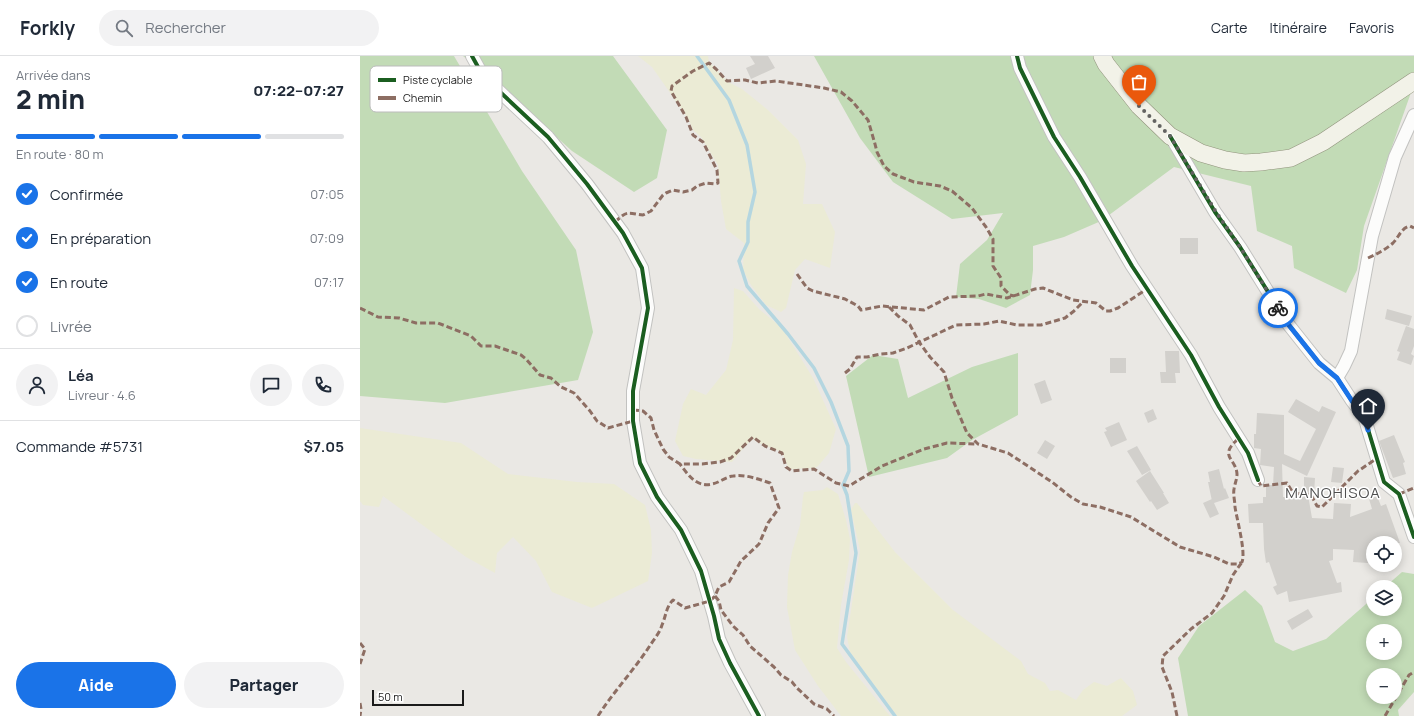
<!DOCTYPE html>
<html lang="fr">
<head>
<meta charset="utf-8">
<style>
  :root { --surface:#fff; --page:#f2f2f3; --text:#1f2937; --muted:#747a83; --line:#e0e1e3; --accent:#1a73e8 }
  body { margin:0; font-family:Manrope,sans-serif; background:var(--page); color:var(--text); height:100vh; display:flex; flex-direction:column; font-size:15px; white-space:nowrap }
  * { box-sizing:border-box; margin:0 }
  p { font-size:13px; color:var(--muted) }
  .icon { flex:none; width:22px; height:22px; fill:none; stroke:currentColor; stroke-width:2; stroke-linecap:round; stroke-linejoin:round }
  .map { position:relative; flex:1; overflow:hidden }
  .sheet { display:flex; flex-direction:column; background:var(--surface); width:360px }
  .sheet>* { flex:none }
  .tools { position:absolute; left:1006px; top:480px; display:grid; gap:8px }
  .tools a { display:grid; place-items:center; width:36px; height:36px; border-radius:50%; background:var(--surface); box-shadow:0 2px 10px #0003; font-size:20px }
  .scale { position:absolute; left:12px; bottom:10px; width:92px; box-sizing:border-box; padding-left:4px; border:2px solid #1b1b1b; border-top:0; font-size:11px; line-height:14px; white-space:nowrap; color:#1b1b1b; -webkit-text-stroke:3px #fff; paint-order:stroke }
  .pin { position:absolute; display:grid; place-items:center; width:34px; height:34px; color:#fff; margin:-41px -17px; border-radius:50% 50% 50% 0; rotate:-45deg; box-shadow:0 0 4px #0007 }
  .pin .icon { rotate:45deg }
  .courier { position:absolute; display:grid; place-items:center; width:40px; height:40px; margin:-20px; border:3px solid #1a73e8; border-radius:50%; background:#fff; color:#222; box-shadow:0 1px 5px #0007 }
  .overview em { font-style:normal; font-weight:800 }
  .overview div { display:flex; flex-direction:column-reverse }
  .overview { display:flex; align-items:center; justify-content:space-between; height:68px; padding:0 16px }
  h1 { font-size:26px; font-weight:800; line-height:30px }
  .bar { display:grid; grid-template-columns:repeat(4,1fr); gap:6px 4px; align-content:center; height:48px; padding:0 16px }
  .bar i { height:5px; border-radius:3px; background:var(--line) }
  .bar .active { background:var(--accent) }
  .bar p { grid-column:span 4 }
  .line { display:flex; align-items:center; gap:10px; padding:0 16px; border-top:1px solid var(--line) }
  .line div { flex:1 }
  .round { display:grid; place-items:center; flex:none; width:42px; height:42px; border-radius:21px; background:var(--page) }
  ol { padding:0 16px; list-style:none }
  li { display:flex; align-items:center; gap:12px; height:44px }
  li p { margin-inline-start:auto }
  li .icon { padding:4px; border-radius:50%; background:var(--accent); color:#fff; stroke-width:4 }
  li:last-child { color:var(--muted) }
  li i { width:22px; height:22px; border:2px solid var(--line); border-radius:50% }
  .cta { display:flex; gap:8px; margin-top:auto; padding:8px 16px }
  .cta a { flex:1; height:46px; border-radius:24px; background:var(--accent); color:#fff; font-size:16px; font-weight:800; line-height:46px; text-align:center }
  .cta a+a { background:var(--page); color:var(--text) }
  header { display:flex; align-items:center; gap:24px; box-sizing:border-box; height:56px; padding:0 20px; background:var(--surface); border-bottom:1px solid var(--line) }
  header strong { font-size:19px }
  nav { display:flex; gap:22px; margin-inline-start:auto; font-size:14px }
  .search { width:280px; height:36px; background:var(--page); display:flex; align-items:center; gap:10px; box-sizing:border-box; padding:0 14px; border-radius:22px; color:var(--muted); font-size:15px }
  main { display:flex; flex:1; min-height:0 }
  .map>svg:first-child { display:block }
</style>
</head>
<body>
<header>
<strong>Forkly</strong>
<div class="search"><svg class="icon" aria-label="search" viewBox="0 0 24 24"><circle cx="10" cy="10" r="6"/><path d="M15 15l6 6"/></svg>Rechercher</div>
<nav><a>Carte</a><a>Itinéraire</a><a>Favoris</a></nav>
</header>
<main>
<section class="sheet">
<div class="overview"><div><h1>2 min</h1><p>Arrivée dans</p></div><em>07:22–07:27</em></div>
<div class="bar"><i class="active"></i><i class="active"></i><i class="active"></i><i></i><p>En route · 80 m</p></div>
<ol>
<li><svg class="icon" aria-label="check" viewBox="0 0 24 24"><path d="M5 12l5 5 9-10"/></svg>Confirmée<p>07:05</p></li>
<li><svg class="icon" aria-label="check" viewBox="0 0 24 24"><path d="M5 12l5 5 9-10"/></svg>En préparation<p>07:09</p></li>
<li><svg class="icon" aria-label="check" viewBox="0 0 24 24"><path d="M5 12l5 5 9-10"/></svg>En route<p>07:17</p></li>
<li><i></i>Livrée</li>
</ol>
<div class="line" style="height:72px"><a class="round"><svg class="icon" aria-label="person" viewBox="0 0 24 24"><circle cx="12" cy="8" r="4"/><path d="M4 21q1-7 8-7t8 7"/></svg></a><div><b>Léa</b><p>Livreur · 4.6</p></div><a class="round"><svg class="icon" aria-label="chat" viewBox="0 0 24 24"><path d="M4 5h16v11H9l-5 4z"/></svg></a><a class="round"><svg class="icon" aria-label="phone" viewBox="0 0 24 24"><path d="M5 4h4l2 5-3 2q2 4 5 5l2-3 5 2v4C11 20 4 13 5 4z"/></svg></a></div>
<div class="line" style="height:52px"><div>Commande #5731</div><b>$7.05</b></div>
<div class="cta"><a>Aide</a><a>Partager</a></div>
</section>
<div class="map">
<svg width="1054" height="660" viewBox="0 0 1054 660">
  <rect width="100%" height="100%" fill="#eae8e4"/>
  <!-- farmland -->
  <path fill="#ebebd5" d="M278,0H348L349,6L368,26L382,33L408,54L438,84L446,108L443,148H462L475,176L470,212L445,203L435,214L426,252L421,256L406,249L391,229L383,214L384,187L366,173L361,145L358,109L341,81L333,74L329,64L292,11Z
    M374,232L383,235L399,253L422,272L453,322L476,373L469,397L458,410L455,412L431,413L428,411L422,396L399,387L393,383L386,389L372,406L336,403L323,400L315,385L323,348L331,333L346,339L366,314L373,284Z
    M0,372L101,387L148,418L217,426L254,428L285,449L291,474L292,497L288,525L232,552L192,536L176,505L153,481L137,497L135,517L106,501L23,440L19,451L3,449L0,445Z
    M467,431L478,438L486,464L490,483L489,504L481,549L477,592L486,606L530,660H481L458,630L435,594L427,551L428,519L432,496L440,469L443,441L444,436L463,434Z
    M495,447H497L535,496L593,554L661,605L668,618L685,627L690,635L698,634L716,644L723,634L734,626L747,630L761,622L773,635L777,649L762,660H537L490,596L487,581L500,494L491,454Z"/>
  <!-- forest -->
  <path fill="#c2dbb6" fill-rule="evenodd" d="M0,0H94L162,115L216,194L233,276L218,324L85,347L0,340Z
    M103,0H253L307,74L297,122L274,136L212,95L129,20Z
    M454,0H1054V28L1004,170L997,214L986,237L934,212L932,190L897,175L891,130L814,111L741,165L704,181L673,190V214L670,239L646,252L619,243L596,241L600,208L627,184L643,157L592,163L533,126L500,82Z
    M658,297V359L612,384L587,402L509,421L486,320L513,299L538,303L548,342L612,311Z
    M1042,516L1054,518V636L1038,654L1039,660H828L818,602L839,570L885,534L902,550L915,586L933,595L966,583L1013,542V553H1035V531H1025ZM1013,575H1035V597H1013ZM1013,619H1035V641H1013Z"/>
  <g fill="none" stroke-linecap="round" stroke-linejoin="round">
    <!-- stream -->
    <path stroke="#b4d6e0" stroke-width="3.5" d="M337,0L369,44L387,89L395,136L388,166V186L379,205L387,230L428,278L454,312L471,346L488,390L489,415L483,429L487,439L496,497L482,588L535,660"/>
  </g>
  <!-- building -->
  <path fill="#d2d0cc" d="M390,0H408L415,12L391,23L386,12L395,8Z
    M820,182H838V198H820Z
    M1027,253L1052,260L1049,270L1025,263Z
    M1046,270L1054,273V290L1051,298L1054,300L1051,309L1037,304L1040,296L1037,295Z
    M805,295H819L820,317H815L816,327H801L800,316H806Z
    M750,302H766V317H750Z
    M685,324L692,344L681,348L674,328Z
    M936,343L959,356L962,350L976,356L947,420L922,408L923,441H925V444L948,439L952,462L973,463L974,447L991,448L990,461L1012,453L1009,443L1017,440L1021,450L1026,448L1040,487H1009L1008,507L993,506L994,494L973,493V504L969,505L977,527L981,526L982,536L929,546L927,535L917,539L913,531L917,529L909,506L906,507L904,493L903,467H889L888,448L903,447V441H906V429H913L914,411L900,409L901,393L894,392V378H896L897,357L924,359V398L940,405L956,373L928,356Z
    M793,353L797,363L788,367L784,357Z
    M759,366L767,384L751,391L744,376L747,375L745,372Z
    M1034,379L1045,406L1043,407L1046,418L1033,422L1019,385Z
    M685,384L695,390L687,403L677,397Z
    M777,390L791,414L782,419L767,395Z
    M973,411L984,412L982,427L971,426Z
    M859,413L864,433L865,432L869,442L854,447L859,458L850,462L843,447L852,443V445L848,426H850L848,416Z
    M790,415L804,437H803L809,447L797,454L791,445L790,446L776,425Z
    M944,421L955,422L954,438L944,437Z
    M948,553L953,561L932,574L927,565Z"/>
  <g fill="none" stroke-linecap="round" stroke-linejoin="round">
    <defs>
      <path id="street" d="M112,0L123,20L188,81L227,128L263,177L282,212L288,252L273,335V365L280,407L297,441L321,474L341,515L354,560L359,583L370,607L399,660
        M657,0L660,12L694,81L720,121L772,210L831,299L859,351L888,397L898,424
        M811,81L855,156L880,191L928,268L959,307L977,322L992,345L1004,360L1024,426L1039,438L1054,481
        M977,322L984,310L991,295L1012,180L1035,101L1054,59"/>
      <path id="secondary" d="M742,0L746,8L779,50L810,80L841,97L865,104L884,107L901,106L931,102L963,86L1054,25"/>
    </defs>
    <!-- street casing -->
    <use href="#street" stroke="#c2c2c0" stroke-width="14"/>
    <!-- secondary casing -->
    <use href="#secondary" stroke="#91937c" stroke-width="18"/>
    <!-- street -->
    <use href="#street" stroke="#fcfcfb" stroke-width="12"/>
    <!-- secondary -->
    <use href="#secondary" stroke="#f2f2e8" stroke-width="17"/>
    <!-- quiet -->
    <path stroke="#8d6e63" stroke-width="3" stroke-dasharray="6 3" stroke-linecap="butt" d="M255,166C268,154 267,157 283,159L291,155L303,139L306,137L313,134L323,136L332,134L337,130L346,127L355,128L358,127L357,114L343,86L333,79L326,61L311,35L312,30L333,15L349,7L356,13L367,25L385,24L398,27L416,25L464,32L481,36L492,45L508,64L515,88L517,96L524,110L533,118L554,126L580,130L592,135L612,152L626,171L633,183V210L641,222V230L650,239L654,240
      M1008,202C1017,198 1025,194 1033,187C1039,181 1041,172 1050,170L1054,172
      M437,218L447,232L453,235L485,243L498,250L501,254L522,250L564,254L589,241L618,240L626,238L647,242L675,233L683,232L713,244L736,247L746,255H750L758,252L787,233
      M529,251L538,260L550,269L559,286L570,301L584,316L592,342L607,377L618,388L648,397L692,426L711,441L723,448L740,451L771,461L820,491L854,501L869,508H878L882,506C886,496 877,464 875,451C875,446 873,438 874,433C875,427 877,423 877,418C876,402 858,401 878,383
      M0,252L18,261L39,262L56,267H78L111,280L121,290H135L161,299L166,303L180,319L191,322L201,331L214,337L230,355L237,365L248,372L273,365
      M485,317L490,313L497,301H507L521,298L533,297L547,292L596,269L624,268L639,265L657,269H681L705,262L714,255L724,245
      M273,354L283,355L291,362L294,374L303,393L309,401L320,408H342L360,406L371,402L393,381L405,390L422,397L426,411L432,415L454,413L476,427L489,430L522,410L564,393L587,387L618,388
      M898,424L901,430L927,427L933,437L951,439L957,450L962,451L998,415L1016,403
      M1039,438L1054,432
      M355,540L359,545L361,554L373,570L383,579L390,590L414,611L421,619L432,626L437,632L454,648L467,653L474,660
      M0,587L5,593L0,608
      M0,647L1,653L0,660
      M238,660C254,635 275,613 291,588C295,582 300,576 302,569C306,560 306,551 313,544L325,552L350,545L355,540L359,531L369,526L381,505L399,488L408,467L419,452L410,427C398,423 385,418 373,420C365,421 359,427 352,428C337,432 328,419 320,408
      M817,660L812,636L802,611L803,600L831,573L852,557L864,540L873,519L882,506
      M1025,660L1049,619L1054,616"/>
    <defs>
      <path id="cycleway" d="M112,0L123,20L188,81L227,128L263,177L282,212L288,252L273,335V365L280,407L297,441L321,474L341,515L354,560L359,583L370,607L399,660
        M657,0L660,12L694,81L720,121L772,210L831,299L859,351L888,397L898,424
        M810,80L855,156L880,191L928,268L959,307L977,322L992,345L1004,360L1024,426L1039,438L1054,481"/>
    </defs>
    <!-- cycleway casing -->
    <use href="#cycleway" stroke="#fff" stroke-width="6"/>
    <!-- cycleway -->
    <use href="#cycleway" stroke="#1b5e20" stroke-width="4"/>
  </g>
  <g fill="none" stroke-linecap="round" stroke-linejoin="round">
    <!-- done -->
    <path stroke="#636361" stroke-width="4" stroke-dasharray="0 7.2" d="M779,50L810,80L856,156L880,191L918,252"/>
    <!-- route -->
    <path stroke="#1a73e8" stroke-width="5" d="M918,252L928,268L959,307L977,322L992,345L1004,360L1008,374"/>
  </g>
  <g text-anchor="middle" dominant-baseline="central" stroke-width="3" stroke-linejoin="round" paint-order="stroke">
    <!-- quarter labels -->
    <g font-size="15" letter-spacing="1" fill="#4e4e4e" stroke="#fff">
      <text x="973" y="436">MANOHISOA</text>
    </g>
  </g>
  <!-- legend -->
  <rect x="10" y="10" width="132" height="46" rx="6" fill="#fff" stroke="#bbb" stroke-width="1"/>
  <rect x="18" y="22" width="18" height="4" fill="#1b5e20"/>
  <rect x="18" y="40" width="18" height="4" fill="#8d6e63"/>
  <g font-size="11" fill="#1b1b1b">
    <text x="43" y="28">Piste cyclable</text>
    <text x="43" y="46">Chemin</text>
  </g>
</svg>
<div class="tools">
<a><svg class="icon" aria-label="locate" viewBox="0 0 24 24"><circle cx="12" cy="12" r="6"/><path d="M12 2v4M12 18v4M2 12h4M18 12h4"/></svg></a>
<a><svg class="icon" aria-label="layers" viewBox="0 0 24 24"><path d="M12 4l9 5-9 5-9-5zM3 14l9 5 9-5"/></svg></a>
<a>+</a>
<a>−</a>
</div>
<div class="scale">50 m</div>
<div class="pin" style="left:779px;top:50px;background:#ea580c"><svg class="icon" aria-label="bag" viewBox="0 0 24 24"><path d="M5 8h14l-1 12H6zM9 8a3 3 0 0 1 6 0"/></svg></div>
<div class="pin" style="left:1008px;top:374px;background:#1f2937"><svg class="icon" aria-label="home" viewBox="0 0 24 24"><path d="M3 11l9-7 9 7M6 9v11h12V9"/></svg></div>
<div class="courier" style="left:918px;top:252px"><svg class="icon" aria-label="bike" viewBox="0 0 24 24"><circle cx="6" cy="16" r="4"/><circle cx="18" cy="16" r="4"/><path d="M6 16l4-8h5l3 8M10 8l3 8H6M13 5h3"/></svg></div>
</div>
</main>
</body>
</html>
